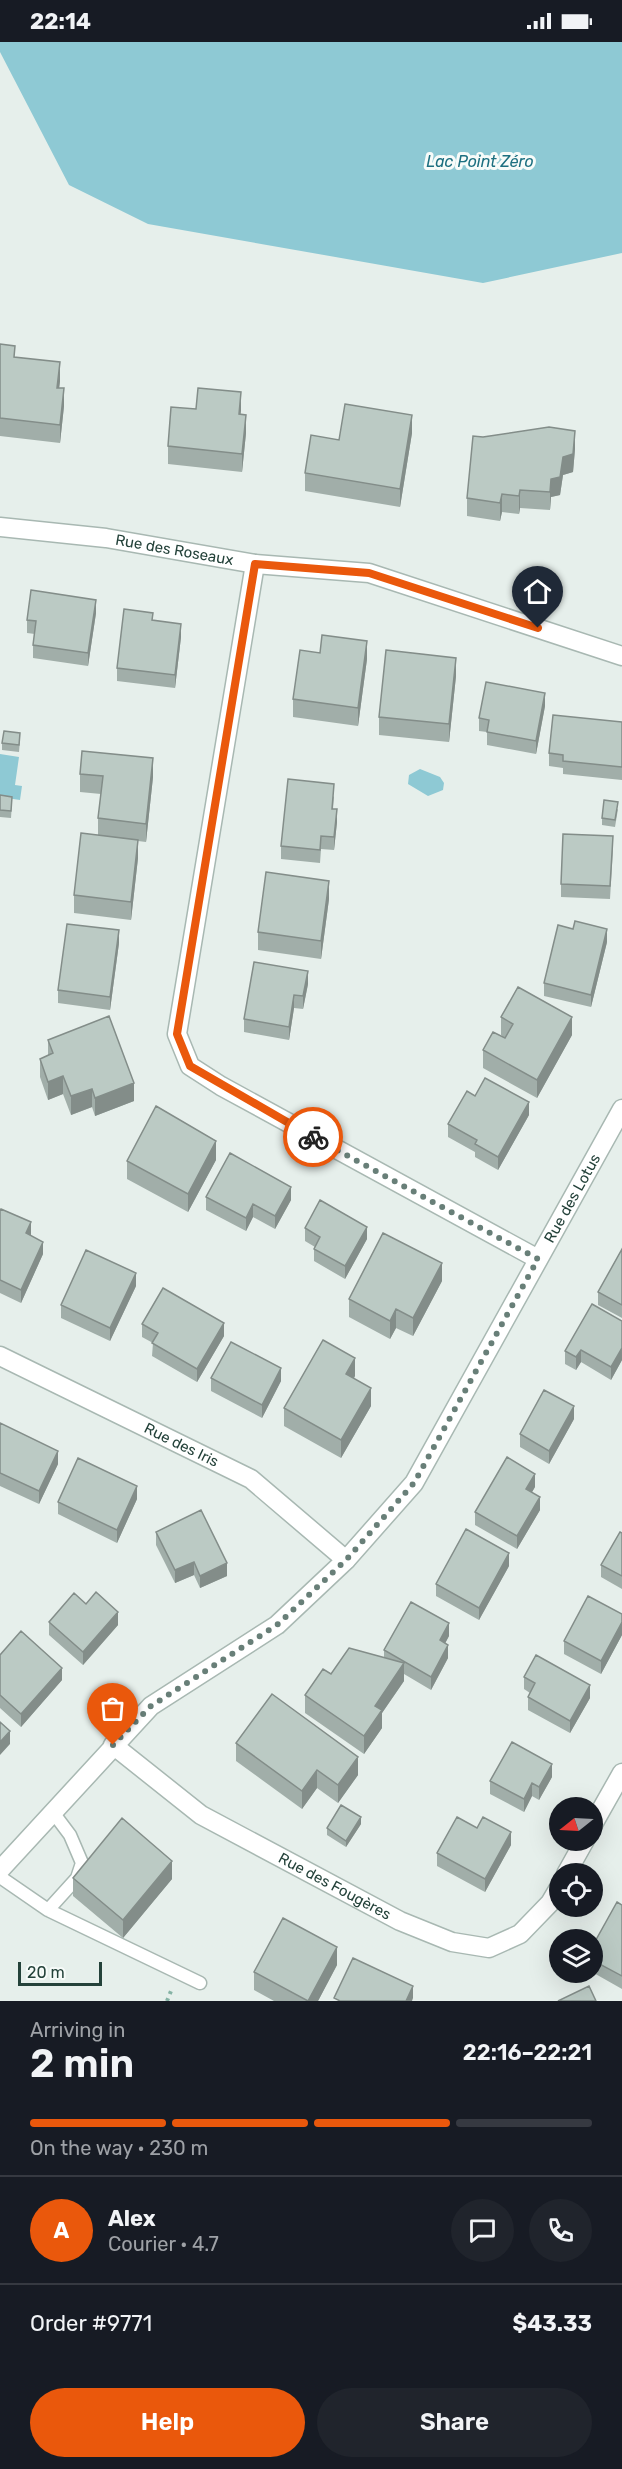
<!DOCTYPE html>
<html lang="en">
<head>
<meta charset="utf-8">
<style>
  :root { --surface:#171b24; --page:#20242c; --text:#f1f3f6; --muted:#9ea1a6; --line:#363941; --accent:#ea580c }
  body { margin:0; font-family:Rubik,sans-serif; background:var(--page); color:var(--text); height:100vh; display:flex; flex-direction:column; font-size:22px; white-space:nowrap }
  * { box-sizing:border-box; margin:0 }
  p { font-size:20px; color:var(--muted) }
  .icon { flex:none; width:33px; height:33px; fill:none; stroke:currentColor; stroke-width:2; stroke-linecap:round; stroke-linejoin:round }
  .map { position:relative; height:1959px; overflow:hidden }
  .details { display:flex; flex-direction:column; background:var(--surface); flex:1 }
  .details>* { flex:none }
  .needle { width:39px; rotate:252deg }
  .buttons { position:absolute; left:549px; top:1755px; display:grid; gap:12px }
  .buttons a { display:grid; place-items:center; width:54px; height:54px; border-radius:50%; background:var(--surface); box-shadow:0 6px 24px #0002; font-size:30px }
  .scale { position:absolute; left:18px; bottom:15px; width:84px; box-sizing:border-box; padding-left:6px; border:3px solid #24423a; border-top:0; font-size:16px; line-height:21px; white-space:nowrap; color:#24423a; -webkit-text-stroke:4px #f7fbf9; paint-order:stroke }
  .pin { position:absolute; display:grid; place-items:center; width:51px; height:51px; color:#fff; margin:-62px -26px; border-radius:50% 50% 50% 0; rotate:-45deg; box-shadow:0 0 6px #0007 }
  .pin .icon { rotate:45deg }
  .courier { position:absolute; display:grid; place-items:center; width:60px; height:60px; margin:-30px; border:4px solid #ea580c; border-radius:50%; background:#fff; color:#222; box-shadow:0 2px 8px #0007 }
  .headline em { font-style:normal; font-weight:600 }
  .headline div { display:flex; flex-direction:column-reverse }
  .headline { display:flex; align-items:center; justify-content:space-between; height:102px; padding:0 30px }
  h1 { font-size:39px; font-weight:600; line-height:45px }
  .bar { display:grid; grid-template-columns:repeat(4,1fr); gap:9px 6px; align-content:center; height:72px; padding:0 30px }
  .bar i { height:8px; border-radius:4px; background:var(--line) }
  .bar .selected { background:var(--accent) }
  .bar p { grid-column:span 4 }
  .line { display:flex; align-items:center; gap:15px; padding:0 30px; border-top:2px solid var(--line) }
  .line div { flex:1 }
  .round { display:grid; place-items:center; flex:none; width:63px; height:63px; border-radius:32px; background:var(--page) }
  .cta { display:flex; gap:12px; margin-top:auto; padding:12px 30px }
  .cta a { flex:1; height:69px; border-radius:36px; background:var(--accent); color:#fff; font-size:24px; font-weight:600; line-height:69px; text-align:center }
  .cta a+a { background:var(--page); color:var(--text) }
  .status { display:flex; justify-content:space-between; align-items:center; height:42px; padding:0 30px; background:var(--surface); direction:ltr }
  .status svg { height:16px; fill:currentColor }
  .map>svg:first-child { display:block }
</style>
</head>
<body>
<div class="status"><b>22:14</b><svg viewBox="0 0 49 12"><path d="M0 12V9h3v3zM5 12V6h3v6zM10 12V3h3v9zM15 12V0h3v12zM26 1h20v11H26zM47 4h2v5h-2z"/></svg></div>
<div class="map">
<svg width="622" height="1959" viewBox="0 0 622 1959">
  <rect width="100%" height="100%" fill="#e6efeb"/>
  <!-- water -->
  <path fill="#8ec9d4" d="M0,0H622V211L483,241L148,182L69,143L0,10Z
    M0,712L19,715L15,743L22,744L20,758L0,755Z
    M420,727L440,735L444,741L443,748L428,754L408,742L409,733Z"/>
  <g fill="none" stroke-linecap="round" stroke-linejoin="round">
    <defs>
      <path id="service" d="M0,1835L48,1868L200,1941
        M48,1868L77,1836L82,1821L70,1793L52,1769"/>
      <g id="minor">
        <path id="s1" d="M0,485L106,496L255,522L369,531L622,614"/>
        <path d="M255,522L177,992L190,1024L221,1044L538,1217"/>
        <path id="s2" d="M0,1314L251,1437L346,1518"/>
        <path id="s3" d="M113,1703L201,1773L400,1879L452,1900L489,1906L520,1892L550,1861L560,1844"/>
        <path d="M592,1784L622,1731"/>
        <path id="s4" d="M0,1828L151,1664L277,1583L346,1518L414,1441L622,1067"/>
        <path d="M566,1832L585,1798"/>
      </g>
    </defs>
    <!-- service casing -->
    <use href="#service" stroke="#a8b8b2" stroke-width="15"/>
    <!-- minor casing -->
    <use href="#minor" stroke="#a8b8b2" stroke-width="21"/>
    <!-- path -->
    <path stroke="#86b3a5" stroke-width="4" stroke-dasharray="3 4.5" stroke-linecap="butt" d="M167,1959L171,1949"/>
    <!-- service -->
    <use href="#service" stroke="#fff" stroke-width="12"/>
    <!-- minor -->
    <use href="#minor" stroke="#fff" stroke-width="18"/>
  </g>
  <!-- wall -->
  <path fill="#a1aea9" d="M0,302L15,315L60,339L59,346L64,364L60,401L0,394Z
    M196,367L241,368L240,373L246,391L242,430L168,422V404Z
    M412,391L400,465L305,449V431L339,398Z
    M575,407L573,430L563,433L560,453L551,455L550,468L520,466L519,472L502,470L500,479L467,474V456Z
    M96,571L88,624L33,616V603L35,592L27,591V578Z
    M181,595L175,646L117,639V626Z
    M367,617L358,684L293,675V657Z
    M456,634L449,700L379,693V675Z
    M545,664L536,712L487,703V690L479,689V676Z
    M622,680V738L563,732V726L549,724V711Z
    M20,698L19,710L2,708V701Z
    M80,732L153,735L146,800L138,799V816L131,878L74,871V853L98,793V776L101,752L80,750Z
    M0,753L12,761L11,776L0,775Z
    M334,754L333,767L337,780L334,808L321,807L320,821L281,817V804Z
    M618,767L615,785L602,783V776Z
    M613,807L610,857L561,855V842Z
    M329,857L321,917L258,908V890Z
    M607,900L591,965L544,954V941Z
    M119,901L110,968L58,961V948Z
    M308,942L303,967L294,966L289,998L244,990V977Z
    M501,975L572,993L537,1056L483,1026V1008L505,996L501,993Z
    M48,998L134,1059L95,1074L92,1065L71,1073L63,1052L48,1058L40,1035V1017L48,1013Z
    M475,1054L529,1073L498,1128L475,1115V1110L448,1095V1082Z
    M216,1118L188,1170L127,1137V1119Z
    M206,1155L291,1158L275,1187L253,1175L246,1189L206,1168Z
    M0,1169L31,1194L43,1212L21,1261L0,1251Z
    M305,1186L367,1197L345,1237L314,1219V1207L315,1205L305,1199Z
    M622,1207V1276L598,1263V1250Z
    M442,1239L413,1294L396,1286L390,1297L349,1275V1257Z
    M136,1244L110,1299L61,1276V1263Z
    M622,1279V1318L611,1338L581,1320L576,1328L565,1322V1309Z
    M142,1282L224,1294L197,1340L152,1314L153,1301L142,1295Z
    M355,1334L354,1336L371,1364L341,1416L284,1384V1366Z
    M211,1336L281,1339L262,1376L211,1349Z
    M574,1377L549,1422L520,1405V1392Z
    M0,1381L58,1422L39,1462L0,1444Z
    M535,1445L532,1450L540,1468L517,1507L475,1483V1470Z
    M137,1457L117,1501L58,1472V1460Z
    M156,1490L227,1534L200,1546L194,1533L175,1541L156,1503Z
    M622,1491V1547L601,1535V1523Z
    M509,1524L479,1578L436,1554V1542Z
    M86,1562L118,1583L83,1623L49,1593V1580Z
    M622,1572V1593L601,1632L564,1612V1599Z
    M449,1594L445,1601L448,1616L431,1648L404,1632V1639L382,1671V1686L364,1712L305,1671V1653L331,1632L384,1615V1608Z
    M0,1613L62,1638L21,1685L0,1666Z
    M524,1635L590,1656L570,1691L528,1668V1655L530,1651L524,1647Z
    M236,1701L358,1733L338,1761L317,1746L302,1767L236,1719Z
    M552,1735L539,1758L532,1754L524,1770L490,1752V1739Z
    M361,1782L346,1805L327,1793V1786Z
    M511,1803L485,1850L437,1824V1811Z
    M73,1836L172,1837L123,1896L73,1854Z
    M622,1863V1947L592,1930V1905Z
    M337,1923L318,1959H274L254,1948V1930Z"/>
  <!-- shaded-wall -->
  <path fill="#838d89" d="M60,320V339L57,364V346Z
    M64,346V364L60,401V383Z
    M241,350V368L239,390V372Z
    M246,373V391L242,430V412Z
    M412,373V391L400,465V447Z
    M575,389V407L573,430L563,433L560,453L551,455L550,468V450L551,437Z
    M520,448V466L519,472V454Z
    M502,452V470L500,479V461Z
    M96,558V571L88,624V611Z
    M181,582V595L175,646V633Z
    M367,599V617L358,684V666Z
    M456,616V634L449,700V682Z
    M545,651V664L536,712V699Z
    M153,716V735L146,800V782Z
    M337,767V780L334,808V795Z
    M138,798V816L131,878V860Z
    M329,839V857L321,917V899Z
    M607,887V900L591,965V953Z
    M119,888V901L110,968V955Z
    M308,929V942L303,967V954Z
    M294,953V966L289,998V985Z
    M572,975V993L537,1056V1038Z
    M63,1034V1052L48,1058V1040Z
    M134,1041V1059L95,1074V1056Z
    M92,1047V1065L71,1073V1054Z
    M529,1060V1073L498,1128V1115Z
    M216,1099V1118L188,1170V1152Z
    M291,1145V1158L275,1187V1174Z
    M253,1162V1175L246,1189V1176Z
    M31,1180V1193L26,1204V1191Z
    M367,1185V1197L345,1237V1224Z
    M43,1200V1212L21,1261V1248Z
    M442,1221V1239L413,1294V1276Z
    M136,1231V1244L110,1299V1286Z
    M396,1267V1286L390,1297V1279Z
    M224,1281V1294L197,1340V1327Z
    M622,1306V1318L611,1338V1325Z
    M581,1308V1320L576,1328V1315Z
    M355,1316V1334L346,1350V1332Z
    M281,1326V1339L262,1376V1363Z
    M371,1346V1364L341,1416V1398Z
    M574,1364V1377L549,1422V1409Z
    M58,1409V1422L39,1462V1449Z
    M535,1432V1445L526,1460V1447Z
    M137,1444V1457L117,1501V1488Z
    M540,1455V1468L517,1507V1494Z
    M509,1511V1524L479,1578V1566Z
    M194,1520V1533L175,1541V1528Z
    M227,1521V1534L200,1546V1534Z
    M118,1570V1583L83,1623V1610Z
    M622,1580V1593L601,1632V1619Z
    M449,1581V1594L440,1611V1598Z
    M448,1603V1616L431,1648V1635Z
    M404,1621V1639L382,1671V1686L364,1712V1694L375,1664Z
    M62,1626V1638L21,1685V1672Z
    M590,1643V1656L570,1691V1679Z
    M10,1689V1702L0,1713V1700Z
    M358,1715V1733L338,1761V1743Z
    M552,1722V1735L539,1758V1745Z
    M317,1728V1746L302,1767V1749Z
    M532,1741V1754L524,1770V1757Z
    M361,1775V1782L346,1805V1799Z
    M511,1790V1803L485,1850V1837Z
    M172,1819V1837L123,1896V1878Z
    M337,1905V1923L318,1959H308Z
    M413,1944V1956L412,1959H406Z"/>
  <!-- building -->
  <path fill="#bbcac4" stroke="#838d89" stroke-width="1.5" d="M0,302L15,304L14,315L60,320L57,346H64L60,383L0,376Z
    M198,346L241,350L239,372L246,373L242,412L168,404L171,365L196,367Z
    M345,362L412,373L400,447L305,431L311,393L339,398Z
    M549,385L575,389L573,412L563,415L560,435L551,437L550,450L520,448L519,454L502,452L500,461L467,456L473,394L483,395Z
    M31,548L96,558L88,611L33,603L36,579L27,578Z
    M124,567L153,571L152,578L181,582L175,633L117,626Z
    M322,593L367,599L358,666L293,657L300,608L320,611Z
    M386,608L456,616L449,682L379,675Z
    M486,640L545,651L536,699L487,690L489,678L479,676Z
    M553,673L622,680V725L563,719V713L549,711Z
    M4,689L20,691L19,703L2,701Z
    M82,709L153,716L146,782L98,776L103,734L80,732Z
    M288,737L334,742L332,767H337L334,795L321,794L320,808L281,804Z
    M0,753L12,755L11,769L0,768Z
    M604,758L618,760L615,778L602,776Z
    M81,791L138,798L131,860L74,853Z
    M563,792L613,794L610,844L561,842Z
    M266,830L329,839L321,899L258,890Z
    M575,879L607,887L591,953L544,941L558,883L573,887Z
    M67,882L119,888L110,955L58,948Z
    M254,920L308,929L303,954L294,953L289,985L244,977Z
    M518,945L572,975L537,1038L483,1008L493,990L505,996L513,982L501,975Z
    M109,974L134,1041L95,1056L92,1047L71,1054L63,1034L48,1040L40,1017L53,1011L48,998Z
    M485,1036L529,1060L498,1115L475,1102L477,1098L448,1082L467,1049L475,1054Z
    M156,1064L216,1099L188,1152L127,1119Z
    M230,1111L291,1145L275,1174L253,1162L246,1176L206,1155Z
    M320,1158L367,1185L345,1224L314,1207L320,1195L305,1186Z
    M1,1167L31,1180L26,1191L43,1200L21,1248L0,1238V1169Z
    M383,1191L442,1221L413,1276L396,1267L390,1279L349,1257Z
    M622,1207V1263L598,1250Z
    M86,1208L136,1231L110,1286L61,1263Z
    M163,1246L224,1281L197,1327L152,1301L158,1291L142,1282Z
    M592,1262L622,1279V1306L611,1325L581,1308L576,1315L565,1309Z
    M323,1298L355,1316L346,1332L371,1346L341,1398L284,1366Z
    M231,1300L281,1326L262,1363L211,1336Z
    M544,1348L574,1364L549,1409L520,1392Z
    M0,1381L58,1409L39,1449L0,1431Z
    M507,1415L535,1432L526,1447L540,1455L517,1494L475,1470Z
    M78,1416L137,1444L117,1488L58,1460Z
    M201,1468L227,1521L200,1534L194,1520L175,1528L156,1490Z
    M466,1487L509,1511L479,1566L436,1542Z
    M620,1490L622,1491V1534L601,1523Z
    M96,1550L118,1570L83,1610L49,1580L74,1551L86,1562Z
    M588,1554L622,1572V1580L601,1619L564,1599Z
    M411,1560L449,1581L440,1598L448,1603L431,1635L384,1608Z
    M21,1589L62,1626L21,1672L0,1653V1613Z
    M349,1606L404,1621L375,1664L382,1668L364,1694L305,1653L323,1627L331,1632Z
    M536,1613L590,1643L570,1679L528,1655L535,1641L524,1635Z
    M272,1652L358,1715L338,1743L317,1728L302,1749L236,1701Z
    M0,1680L10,1689L0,1700Z
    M512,1700L552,1722L539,1745L532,1741L524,1757L490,1739Z
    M341,1763L361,1775L346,1799L327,1786Z
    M457,1775L477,1786L483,1775L511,1790L485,1837L437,1811Z
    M122,1776L172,1819L123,1878L73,1836Z
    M617,1860L622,1863V1934L592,1918V1905Z
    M283,1876L337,1905L308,1959L254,1930Z
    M353,1916L413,1944L406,1959H340L334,1956Z
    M589,1944L596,1959H558Z"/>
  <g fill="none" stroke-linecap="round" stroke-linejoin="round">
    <!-- done -->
    <path stroke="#687f78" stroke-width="6" stroke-dasharray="0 10.8" d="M113,1703L151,1664L277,1583L346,1518L414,1441L538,1217L313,1095"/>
    <!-- route -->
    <path stroke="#ea580c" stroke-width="8" d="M313,1095L190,1024L177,992L255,522L369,531L538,586"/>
  </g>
  <g text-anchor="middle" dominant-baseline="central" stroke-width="6" stroke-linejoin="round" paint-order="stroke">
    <!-- street labels -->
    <g font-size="15" fill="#24423a" stroke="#f7fbf9">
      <text stroke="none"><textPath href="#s1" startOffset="176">Rue des Roseaux</textPath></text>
      <text stroke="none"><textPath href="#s4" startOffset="896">Rue des Lotus</textPath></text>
      <text stroke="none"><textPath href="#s2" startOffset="202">Rue des Iris</textPath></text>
      <text stroke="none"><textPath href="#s3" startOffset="264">Rue des Fougères</textPath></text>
    </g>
    <!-- water labels -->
    <g font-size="16" font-style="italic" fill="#1c6f80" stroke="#f7fbf9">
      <text x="480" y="119">Lac Point Zéro</text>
    </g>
  </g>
</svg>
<div class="buttons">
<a><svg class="needle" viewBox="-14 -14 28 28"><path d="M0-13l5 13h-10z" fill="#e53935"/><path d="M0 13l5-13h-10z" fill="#9ea1a6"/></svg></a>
<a><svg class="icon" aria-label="locate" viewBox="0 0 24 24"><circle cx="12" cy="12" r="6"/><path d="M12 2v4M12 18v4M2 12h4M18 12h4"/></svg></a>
<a><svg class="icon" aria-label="layers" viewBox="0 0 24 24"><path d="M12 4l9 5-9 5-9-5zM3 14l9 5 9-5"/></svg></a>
</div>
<div class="scale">20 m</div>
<div class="pin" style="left:113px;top:1703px;background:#ea580c"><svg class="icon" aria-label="bag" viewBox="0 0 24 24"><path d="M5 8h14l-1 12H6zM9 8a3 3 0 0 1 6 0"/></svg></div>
<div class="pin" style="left:538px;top:586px;background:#1f2937"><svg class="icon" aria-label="home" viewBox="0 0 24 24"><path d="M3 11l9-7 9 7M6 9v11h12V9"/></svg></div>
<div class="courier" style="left:313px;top:1095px"><svg class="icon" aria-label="bike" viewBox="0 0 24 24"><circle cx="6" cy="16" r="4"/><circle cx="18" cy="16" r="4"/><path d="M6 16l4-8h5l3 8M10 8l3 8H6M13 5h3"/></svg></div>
</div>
<section class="details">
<div class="headline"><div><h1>2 min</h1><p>Arriving in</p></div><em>22:16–22:21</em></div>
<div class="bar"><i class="selected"></i><i class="selected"></i><i class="selected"></i><i></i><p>On the way · 230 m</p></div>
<div class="line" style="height:108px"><b class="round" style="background:var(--accent);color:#fff">A</b><div><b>Alex</b><p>Courier · 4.7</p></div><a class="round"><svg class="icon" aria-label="chat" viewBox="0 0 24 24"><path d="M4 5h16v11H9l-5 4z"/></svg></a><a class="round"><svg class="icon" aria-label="phone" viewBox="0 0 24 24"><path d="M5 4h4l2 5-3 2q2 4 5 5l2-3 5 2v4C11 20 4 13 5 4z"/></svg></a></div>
<div class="line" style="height:78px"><div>Order #9771</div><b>$43.33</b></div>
<div class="cta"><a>Help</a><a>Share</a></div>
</section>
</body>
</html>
